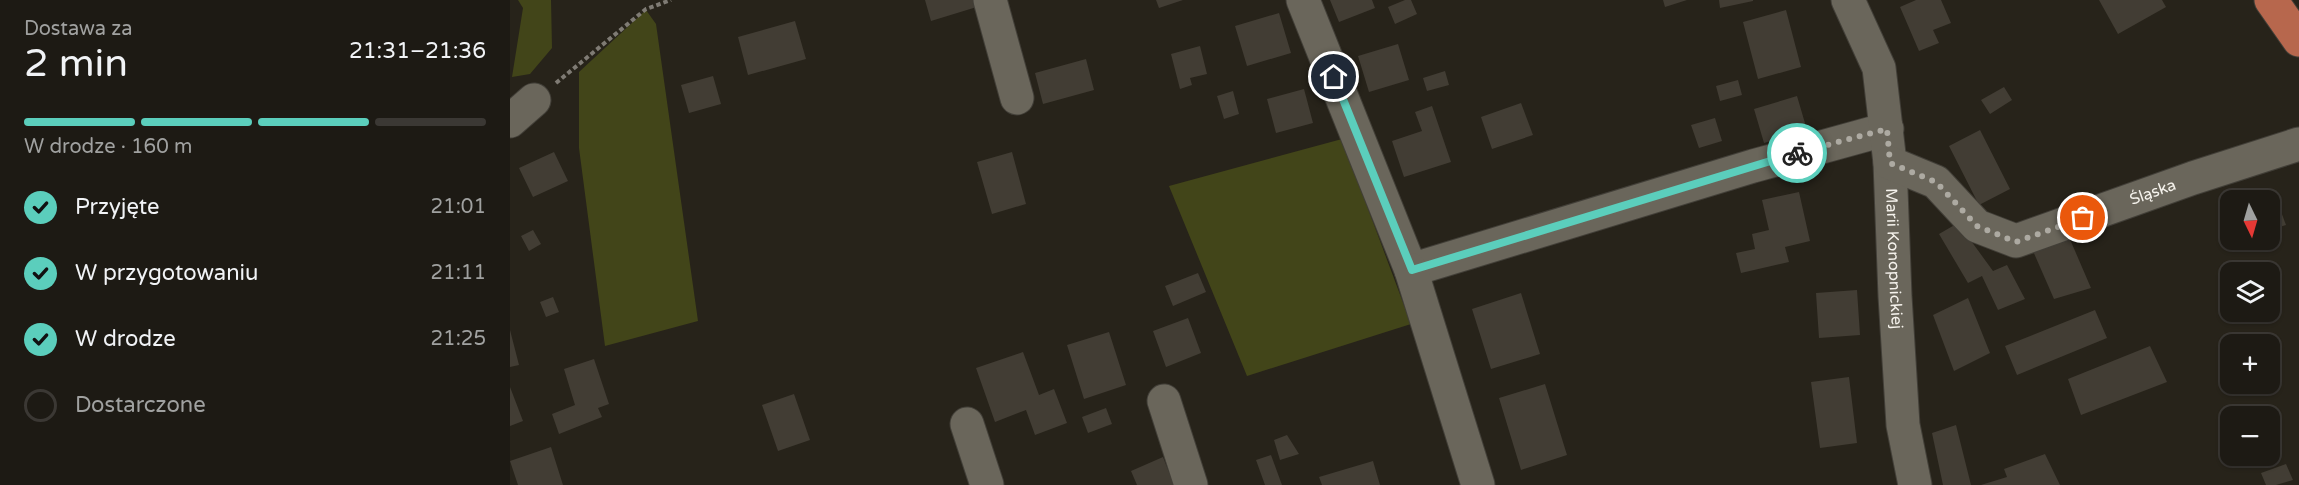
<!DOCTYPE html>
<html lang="pl">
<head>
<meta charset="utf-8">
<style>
  :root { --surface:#1d1a14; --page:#2a2722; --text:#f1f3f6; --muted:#a0a1a0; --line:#3b3834; --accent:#5bcebc }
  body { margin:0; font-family:"Varela Round",sans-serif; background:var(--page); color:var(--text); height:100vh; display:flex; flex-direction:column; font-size:22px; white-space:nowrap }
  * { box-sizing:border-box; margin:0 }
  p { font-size:20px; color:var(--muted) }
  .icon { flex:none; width:33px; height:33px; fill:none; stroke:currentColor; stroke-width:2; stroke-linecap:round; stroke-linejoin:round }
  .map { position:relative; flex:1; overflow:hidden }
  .sheet { display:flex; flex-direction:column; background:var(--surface); width:510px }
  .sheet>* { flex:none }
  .needle { width:39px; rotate:175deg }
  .buttons { position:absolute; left:1710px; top:190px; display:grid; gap:12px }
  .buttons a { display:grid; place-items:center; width:60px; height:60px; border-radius:12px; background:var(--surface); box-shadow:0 2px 4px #0004,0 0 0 2px var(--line); font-size:30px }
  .pin { position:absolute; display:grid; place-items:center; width:51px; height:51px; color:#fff; margin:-26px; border:3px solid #fff; border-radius:50%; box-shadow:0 2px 6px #0007 }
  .courier { position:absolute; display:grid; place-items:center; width:60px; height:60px; margin:-30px; border:4px solid #5bcebc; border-radius:50%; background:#fff; color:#222; box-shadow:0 2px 8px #0007 }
  .overview em { font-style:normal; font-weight:600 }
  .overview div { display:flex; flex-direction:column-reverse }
  .overview { display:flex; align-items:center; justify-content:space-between; height:102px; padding:0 24px }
  h1 { font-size:39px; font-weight:600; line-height:45px }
  .bar { display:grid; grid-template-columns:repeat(4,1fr); gap:9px 6px; align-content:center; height:72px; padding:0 24px }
  .bar i { height:8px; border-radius:4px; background:var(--line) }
  .bar .current { background:var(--accent) }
  .bar p { grid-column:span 4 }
  ol { padding:0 24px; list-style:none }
  li { display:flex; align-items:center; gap:18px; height:66px }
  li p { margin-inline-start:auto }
  li .icon { padding:6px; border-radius:50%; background:var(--accent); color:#111; stroke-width:4 }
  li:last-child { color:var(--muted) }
  li i { width:33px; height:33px; border:3px solid var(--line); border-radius:50% }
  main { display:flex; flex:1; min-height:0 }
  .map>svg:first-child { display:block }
</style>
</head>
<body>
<main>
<section class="sheet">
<div class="overview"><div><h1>2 min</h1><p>Dostawa za</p></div><em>21:31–21:36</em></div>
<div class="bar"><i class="current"></i><i class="current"></i><i class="current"></i><i></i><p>W drodze · 160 m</p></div>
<ol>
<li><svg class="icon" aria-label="check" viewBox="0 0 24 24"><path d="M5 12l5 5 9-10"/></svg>Przyjęte<p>21:01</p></li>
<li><svg class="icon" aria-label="check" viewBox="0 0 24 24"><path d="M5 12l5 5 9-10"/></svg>W przygotowaniu<p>21:11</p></li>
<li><svg class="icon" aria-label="check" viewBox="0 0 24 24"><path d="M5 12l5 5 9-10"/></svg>W drodze<p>21:25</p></li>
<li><i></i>Dostarczone</li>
</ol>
</section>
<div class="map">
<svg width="1789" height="485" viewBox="0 0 1789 485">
  <rect width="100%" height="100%" fill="#27231a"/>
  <!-- green -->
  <path fill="#424519" d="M8,0H41L42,48L20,74L2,77L13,8Z
    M136,10L146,24L188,321L95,346L69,148V72Z
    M832,139L901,324L737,376L659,186Z"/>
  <!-- building -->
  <path fill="#423d34" d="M415,0H468L470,6L421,21Z
    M646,0H673L649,8Z
    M820,0H862L865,8L829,22Z
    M895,0H901L907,14L885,24L878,7Z
    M1153,0H1177L1155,7Z
    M1209,0H1243V1L1210,8Z
    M1406,0H1431L1441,23L1423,30L1429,43L1409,51L1390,7Z
    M1589,0H1652L1656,7L1608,34Z
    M1276,10L1291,67L1248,79L1233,22Z
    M769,13L781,53L737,66L725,26Z
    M285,21L296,59L238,75L228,37Z
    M888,44L899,80L859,92L848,56Z
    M690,46L697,74L680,78L682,85L670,89L661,54Z
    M576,59L584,90L533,104L525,73Z
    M935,71L939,85L917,91L913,78Z
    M203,76L211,104L179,113L171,85Z
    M1228,80L1232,95L1210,101L1206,86Z
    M1494,87L1502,100L1480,114L1471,100Z
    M794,89L803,123L766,133L757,99Z
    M723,91L729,114L714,119L707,96Z
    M1287,96L1297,130L1254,143L1244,109Z
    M1011,103L1023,135L982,149L971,117Z
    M922,106L941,162L894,177L882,141L912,131L905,112Z
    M1205,118L1212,141L1189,148L1181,125Z
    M1470,130L1500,189L1469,205L1439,146Z
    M44,152L58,181L23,197L9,168Z
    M502,152L516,204L482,214L467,162Z
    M1763,190L1776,225L1760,230V201L1727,200Z
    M1289,192L1300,241L1275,247L1279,262L1231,273L1226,253L1245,249L1242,234L1259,230L1252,200Z
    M1720,203V235L1709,206Z
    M1448,223L1483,271L1497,265L1515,299L1488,310L1472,276L1458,283L1429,234Z
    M23,230L31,244L19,251L11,236Z
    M1559,237L1581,288L1544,299L1523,251Z
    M688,273L696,292L663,306L655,286Z
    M1347,290L1350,335L1309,338L1306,293Z
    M1011,293L1030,354L981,369L962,309Z
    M43,297L49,312L36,317L30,302Z
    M1458,298L1480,353L1444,371L1423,315Z
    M1585,310L1597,338L1507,375L1495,346Z
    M678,318L691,353L656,367L643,331Z
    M0,330L9,365L0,367Z
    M599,332L616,385L574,399L557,345Z
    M1640,346L1657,382L1571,415L1558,379Z
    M513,352L529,395L544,389L557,423L525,435L516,410L485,422L466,368Z
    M84,359L99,404L88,408L92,417L49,434L42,414L65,405L54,369Z
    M1339,377L1347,443L1310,448L1301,382Z
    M1035,384L1057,455L1011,470L989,398Z
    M0,387L13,421L0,426Z
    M284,394L300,440L268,451L252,405Z
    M596,408L602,424L578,433L572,417Z
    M1446,425L1461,485H1433L1422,433Z
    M777,435L789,454L770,460L764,440Z
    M41,447L53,485H8L0,461Z
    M1535,454L1550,485H1471L1497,477L1494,469Z
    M761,455L772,485H755L746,460Z
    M653,457L664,485H627L621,471Z
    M863,461L870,485H812L809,477Z
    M1776,464L1783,480L1766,485H1756L1751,473Z"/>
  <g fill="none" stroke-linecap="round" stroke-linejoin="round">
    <defs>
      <g id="minor">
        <path d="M480,0L507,98"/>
        <path d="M793,0L901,270L1243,166L1377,129"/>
        <path id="s1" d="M1338,0L1369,68L1380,163L1385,296L1393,425L1405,485"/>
        <path d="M0,121L24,100"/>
        <path id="s2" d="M1380,163L1426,182L1467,226L1506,241L1683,178L1789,144"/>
        <path d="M901,270L968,485"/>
        <path d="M654,401L681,485"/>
        <path d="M457,424L477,485"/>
      </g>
      <path id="major" d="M1761,0L1789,40"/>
    </defs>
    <!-- minor casing -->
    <use href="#minor" stroke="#423f38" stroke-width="35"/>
    <!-- major casing -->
    <use href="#major" stroke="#423f38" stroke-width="35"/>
    <!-- path -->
    <path stroke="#7f7b74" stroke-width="4" stroke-dasharray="4.5 3" stroke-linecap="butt" d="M46,83L136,9L161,0"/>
    <!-- minor -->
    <use href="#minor" stroke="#6a665b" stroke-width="33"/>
    <!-- major -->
    <use href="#major" stroke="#b7674d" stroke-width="33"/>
  </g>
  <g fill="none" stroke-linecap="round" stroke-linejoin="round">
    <!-- done -->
    <path stroke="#adaaa2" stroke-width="6" stroke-dasharray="0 10.8" d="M1287,153L1377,129L1380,163L1426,182L1467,226L1506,242L1573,218"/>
    <!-- route -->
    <path stroke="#5bcebc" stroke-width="8" d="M824,77L902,270L1287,153"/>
  </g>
  <g text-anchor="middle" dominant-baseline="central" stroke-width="6" stroke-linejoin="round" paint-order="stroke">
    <!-- street labels -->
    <g font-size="16" fill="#f5f2ec" stroke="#27231a">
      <text stroke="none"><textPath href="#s2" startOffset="297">Śląska</textPath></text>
      <text stroke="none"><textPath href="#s1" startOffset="266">Marii Konopnickiej</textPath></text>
    </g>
  </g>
</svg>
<div class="buttons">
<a><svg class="needle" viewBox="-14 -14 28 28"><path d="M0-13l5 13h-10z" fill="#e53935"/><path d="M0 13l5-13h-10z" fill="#a0a1a0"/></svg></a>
<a><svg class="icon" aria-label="layers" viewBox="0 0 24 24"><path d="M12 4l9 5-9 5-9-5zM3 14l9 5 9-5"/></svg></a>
<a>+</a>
<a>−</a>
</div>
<div class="pin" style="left:1573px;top:218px;background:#ea580c"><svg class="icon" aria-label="bag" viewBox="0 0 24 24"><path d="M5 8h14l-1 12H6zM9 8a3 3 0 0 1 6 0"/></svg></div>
<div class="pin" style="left:824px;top:77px;background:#1f2937"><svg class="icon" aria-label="home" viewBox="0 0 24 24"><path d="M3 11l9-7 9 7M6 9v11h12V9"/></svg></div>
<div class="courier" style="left:1287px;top:153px"><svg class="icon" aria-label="bike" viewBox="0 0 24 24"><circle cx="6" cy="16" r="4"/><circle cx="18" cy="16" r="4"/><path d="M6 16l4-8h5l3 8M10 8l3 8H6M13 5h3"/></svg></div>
</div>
</main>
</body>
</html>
